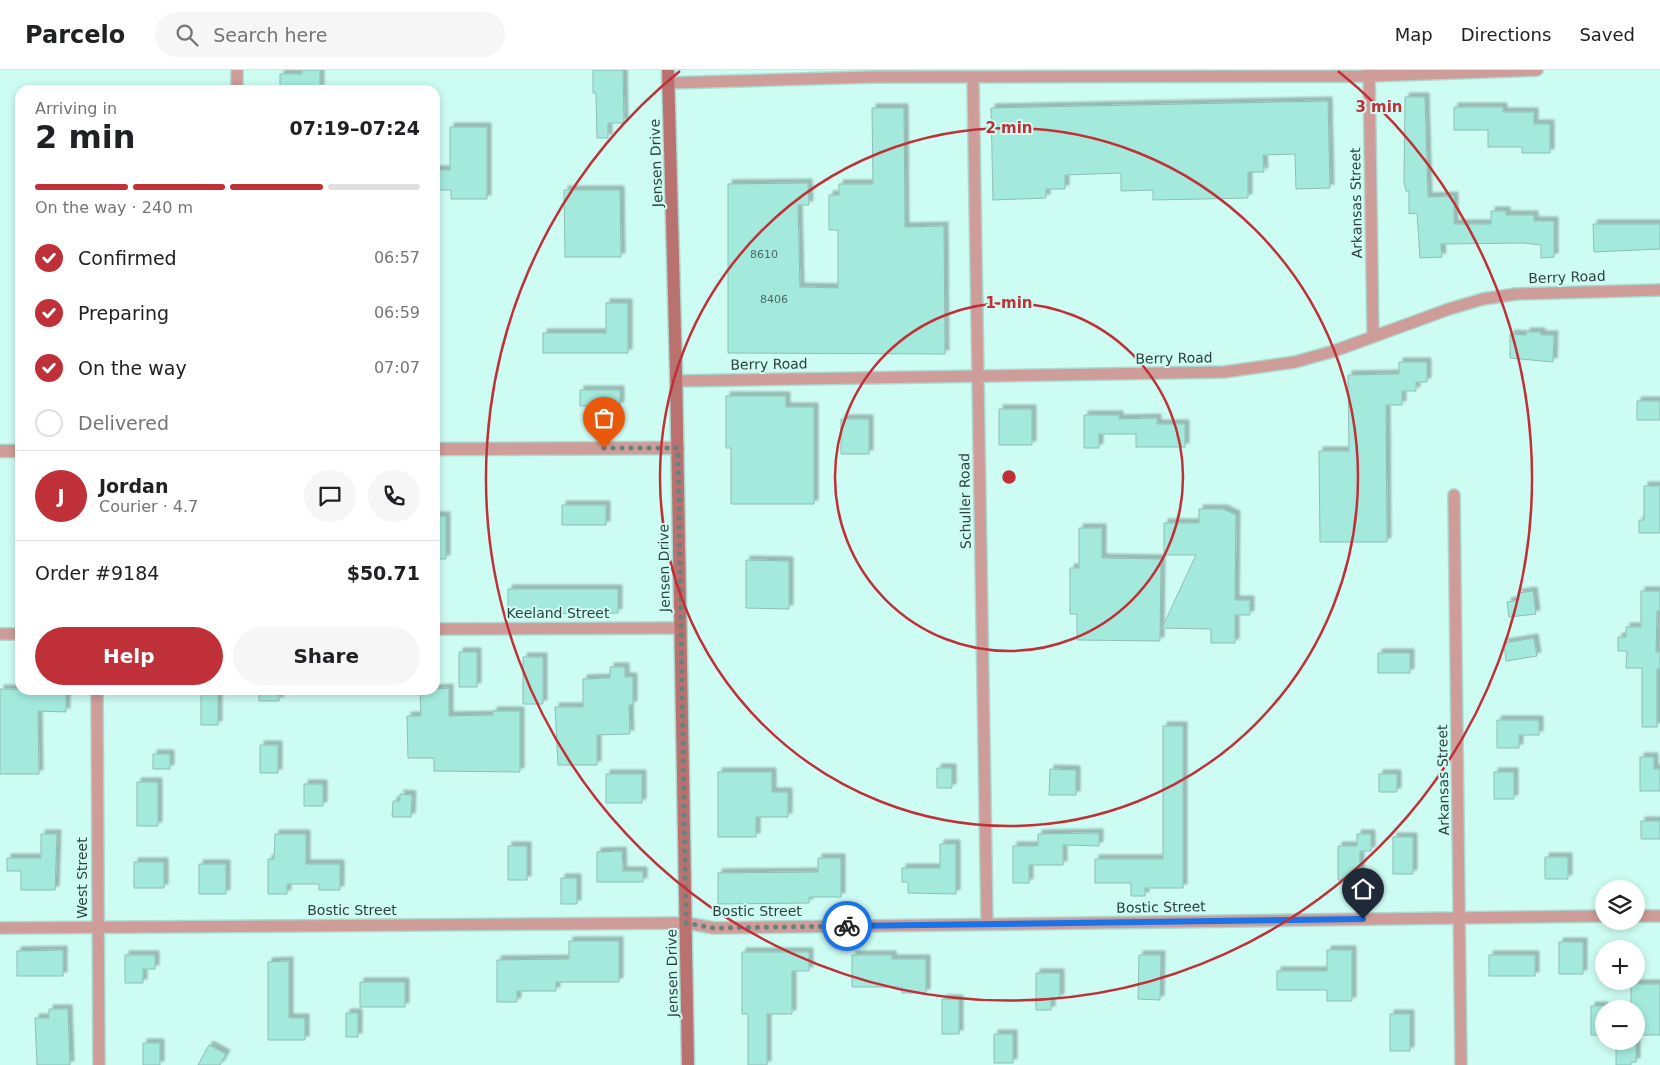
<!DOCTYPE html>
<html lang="en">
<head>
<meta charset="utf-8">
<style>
  :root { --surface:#fff; --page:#f6f6f6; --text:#202124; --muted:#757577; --line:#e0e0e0; --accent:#c03038 }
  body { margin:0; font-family:"DejaVu Sans",sans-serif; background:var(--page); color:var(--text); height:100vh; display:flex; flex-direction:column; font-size:19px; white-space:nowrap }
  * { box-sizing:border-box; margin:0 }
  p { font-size:16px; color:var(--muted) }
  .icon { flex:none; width:28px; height:28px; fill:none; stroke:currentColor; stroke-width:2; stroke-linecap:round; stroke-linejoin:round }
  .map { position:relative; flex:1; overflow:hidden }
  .drawer { position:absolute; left:15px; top:15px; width:425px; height:610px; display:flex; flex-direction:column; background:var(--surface); border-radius:15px; box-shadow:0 2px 8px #0003 }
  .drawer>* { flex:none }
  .buttons { position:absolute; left:1595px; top:810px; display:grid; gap:10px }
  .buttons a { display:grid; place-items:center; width:50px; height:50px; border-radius:50%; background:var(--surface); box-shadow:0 2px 8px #0003; font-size:25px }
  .pin { position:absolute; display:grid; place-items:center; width:42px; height:42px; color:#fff; margin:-51px -21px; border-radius:50% 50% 50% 0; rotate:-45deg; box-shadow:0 0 5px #0007 }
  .pin .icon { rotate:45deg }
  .courier { position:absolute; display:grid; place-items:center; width:50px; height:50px; margin:-25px; border:4px solid #1a73e8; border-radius:50%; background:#fff; color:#222; box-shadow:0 1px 6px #0007 }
  .overview em { font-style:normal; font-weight:700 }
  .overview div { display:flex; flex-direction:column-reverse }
  .overview { display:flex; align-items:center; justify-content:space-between; height:85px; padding:0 20px }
  h1 { font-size:32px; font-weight:700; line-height:38px }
  .bar { display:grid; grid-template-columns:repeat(4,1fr); gap:8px 5px; align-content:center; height:60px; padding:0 20px }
  .bar i { height:6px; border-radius:4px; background:var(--line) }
  .bar .selected { background:var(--accent) }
  .bar p { grid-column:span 4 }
  .line { display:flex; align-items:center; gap:12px; padding:0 20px; border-top:1px solid var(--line) }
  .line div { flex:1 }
  .round { display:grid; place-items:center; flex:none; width:52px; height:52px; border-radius:26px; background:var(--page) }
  ol { padding:0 20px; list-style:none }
  li { display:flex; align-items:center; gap:15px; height:55px }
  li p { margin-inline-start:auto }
  li .icon { padding:5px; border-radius:50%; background:var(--accent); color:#fff; stroke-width:4 }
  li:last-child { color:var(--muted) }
  li i { width:28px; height:28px; border:2px solid var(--line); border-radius:50% }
  .cta { display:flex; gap:10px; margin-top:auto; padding:10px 20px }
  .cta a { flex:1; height:58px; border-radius:30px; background:var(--accent); color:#fff; font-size:20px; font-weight:700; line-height:58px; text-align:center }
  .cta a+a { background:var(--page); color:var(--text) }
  header { display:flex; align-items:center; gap:30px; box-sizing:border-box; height:70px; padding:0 25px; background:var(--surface); border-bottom:1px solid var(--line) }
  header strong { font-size:24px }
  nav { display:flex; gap:28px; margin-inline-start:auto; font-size:18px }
  .search { width:350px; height:45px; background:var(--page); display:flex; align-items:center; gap:12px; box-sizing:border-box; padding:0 18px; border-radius:28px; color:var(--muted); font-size:19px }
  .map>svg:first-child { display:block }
</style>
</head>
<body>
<header>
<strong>Parcelo</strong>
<div class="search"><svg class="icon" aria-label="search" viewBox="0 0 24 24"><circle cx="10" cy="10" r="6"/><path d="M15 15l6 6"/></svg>Search here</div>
<nav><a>Map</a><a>Directions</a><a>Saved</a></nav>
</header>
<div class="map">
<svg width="1660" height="995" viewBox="0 0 1660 995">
  <defs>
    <filter id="shadow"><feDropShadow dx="4" dy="-4" stdDeviation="1" flood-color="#0004"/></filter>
  </defs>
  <rect width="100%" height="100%" fill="#cdfcf3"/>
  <!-- building -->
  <path fill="#a3eadd" stroke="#90bdb5" filter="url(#shadow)" d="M302,0H320V19L280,20V4H302Z
    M593,0H623L624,53H608V68H597L596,23H593Z
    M1405,27H1425L1428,127L1454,126V154H1491V141H1506V145H1534V151H1554V187L1541,188V175L1524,173L1441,174L1442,187L1420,188L1417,143L1409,144V121H1406L1404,112Z
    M1328,31L1330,118L1296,119L1295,84L1263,85L1264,102H1248V128L1153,130V120L1121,121V103L1065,105V119H1046V128L993,130L991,38Z
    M1454,37H1503V42H1534V54H1550V83H1522V77H1488V60H1454Z
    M872,38H904L905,157L944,156L945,284L728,283V114L808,113L809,135H798L800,217L838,218V160H829V125H839V114H873Z
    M450,57H487V129H451V120H435V100H450Z
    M564,120H620L621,187H565Z
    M1593,154H1660V179L1594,182Z
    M606,233H628V283H543V263H606Z
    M1526,262H1541V265H1554L1553,292L1510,288V264L1526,265Z
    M1399,292H1427V312H1416V321H1402V335H1386L1387,472H1320L1319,381H1349L1348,305L1399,304Z
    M580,320H620V336H580Z
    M726,326H786V337H814V434H731V378H726Z
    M1637,331H1660V350H1637Z
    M999,339H1032V375H999Z
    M1084,345H1119V349L1157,348V354H1185V377H1136V364H1099V378H1084Z
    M841,349H869V384H841Z
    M1644,416H1660V463H1639V450H1644Z
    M562,435H606V455H562Z
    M1199,439H1223L1236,445L1235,530H1250V545H1235V573H1211V559L1162,558L1196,485H1164V453H1199Z
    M435,446H446V489H435Z
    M1079,458H1102V488L1161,489L1160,571L1077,570V544H1070V498H1079Z
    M746,490L789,491V539L746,538Z
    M508,519H618V543L508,544Z
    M1533,521L1536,544L1509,547L1507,532L1519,530L1518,523Z
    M1641,521H1660V541H1657L1656,582H1660V599H1657V657H1642V598H1626L1627,581H1618V567H1626V557H1641Z
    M1534,568L1537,586L1506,591L1504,573Z
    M459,582H477V617H459Z
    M1378,583H1410V603H1378Z
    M523,587H543V634H523Z
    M610,597H625V607H633V635H629L630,664L597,665V695H558L555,637H583V609L610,608Z
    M449,618V646L493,645V641H520V702L434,701V688H408L407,646H421L420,620Z
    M0,619L66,620V642L38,641L39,704H0Z
    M201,620H218V655H201Z
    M259,620H279V631H259Z
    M1497,650H1539V665H1519V678H1497Z
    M1163,656H1183V818H1145V826H1131V813H1095V789H1163Z
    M260,675H278V703H260Z
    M153,684H170V699H153Z
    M1640,687H1654V699H1660V721H1640Z
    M937,698H952V718H937Z
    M1050,699L1076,700V725H1049Z
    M718,702H772V722H788V747H756V767H718Z
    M1494,702H1514V729H1494Z
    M606,704H642V733H606Z
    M1379,704H1397V722H1379Z
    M137,712H158V756H137Z
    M304,714H323V736H304Z
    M400,724L412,725L411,747H392L393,731H400Z
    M1641,751H1660V769H1641Z
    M1099,763V776L1063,775V795H1029V813H1013V776H1038V764Z
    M41,764H57L55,820H21V801H7V788H41Z
    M275,764H306V794H340V820H319V814H287V824H268V789H274Z
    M1357,764H1371V781H1360V810H1338V776H1357Z
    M1393,767H1413V804H1393Z
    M940,774H956V824L908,823V812H902V798H940Z
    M508,776H527V810H508Z
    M622,781L623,801H643V812H597V782Z
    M1545,787H1568V809H1545Z
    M818,788H841V827H809V833L718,834V803L818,802Z
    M134,792H164V818H134Z
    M199,794H226V824H199Z
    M561,808H577V834H561Z
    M569,871H619V912H556V921H517V932H497V890L569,889Z
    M1559,872H1583V904H1559Z
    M63,880V906H17V881Z
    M1327,880H1352V931H1327V920H1277V901H1327Z
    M742,882H809V901H792V944H767V995H748V944H742Z
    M125,885H155V899H143V913H125Z
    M852,885H892V889H926V923H902V917H852Z
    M1139,885H1161L1160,930L1138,929Z
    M1489,885H1535V906H1489Z
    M289,891V948H305V970H268V892Z
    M1036,903H1060V928H1051V940H1036Z
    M360,912H405V937H360Z
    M1631,914H1660V965H1636V939H1631Z
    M942,929H959V964H942Z
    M1591,936H1604V965H1591Z
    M49,939H68L70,995H37L35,948H49Z
    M346,943H358V967H346Z
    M1390,944H1410V981H1390Z
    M994,964H1013V993H994Z
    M1616,971H1636V992H1631V995H1616Z
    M143,973H160V995H143Z
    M209,975L226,984L220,995H198Z"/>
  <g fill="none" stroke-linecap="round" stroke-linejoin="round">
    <defs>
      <path id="minor" d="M237,0V20
        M1369,0L1373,266
        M973,8L987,853
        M668,13L871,7L1369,6L1537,0
        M676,311L1224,302L1295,292L1334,281L1449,239L1483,229L1516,224L1660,220
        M1454,425L1461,995
        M435,559L680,558
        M0,564H20
        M97,620L99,995
        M1636,846H1660
        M0,858L686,853L714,858L1604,846"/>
      <path id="tertiary" d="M435,379L678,378
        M0,381H20"/>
      <path id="secondary" d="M668,0L676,301L688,995"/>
    </defs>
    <!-- minor casing -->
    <use href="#minor" stroke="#add7cf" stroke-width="14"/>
    <!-- tertiary casing -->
    <use href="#tertiary" stroke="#add7cf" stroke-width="15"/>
    <!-- secondary casing -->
    <use href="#secondary" stroke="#add7cf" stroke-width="15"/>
    <!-- minor -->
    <use href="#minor" stroke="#ce9c99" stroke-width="11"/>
    <!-- tertiary -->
    <use href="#tertiary" stroke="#ce9c99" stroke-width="12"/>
    <!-- secondary -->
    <use href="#secondary" stroke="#b9726f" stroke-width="12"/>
  </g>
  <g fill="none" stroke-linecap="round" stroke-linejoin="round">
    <!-- done -->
    <path stroke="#66827d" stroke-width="5" stroke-dasharray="0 9" d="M604,378H678L686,853L714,858L847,856"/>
    <!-- route -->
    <path stroke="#1a73e8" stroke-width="6" d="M847,856L1363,849"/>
  </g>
  <!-- distance rings -->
  <g fill="none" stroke="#c03038" stroke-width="2.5">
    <circle cx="1009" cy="407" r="174"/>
    <circle cx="1009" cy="407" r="349"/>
    <path d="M1338 1A523 523 0 1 1 680 1"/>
  </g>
  <g text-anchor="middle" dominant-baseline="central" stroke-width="4" stroke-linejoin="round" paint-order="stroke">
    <!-- number labels -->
    <g font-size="11" fill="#4b6b66">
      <text x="764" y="184">8610</text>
      <text x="774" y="229">8406</text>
    </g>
    <!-- street labels -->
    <g font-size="14" fill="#2e413e" stroke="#cdfcf3">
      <text transform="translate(656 93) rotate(-92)">Jensen Drive</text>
      <text transform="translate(1356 133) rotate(-91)">Arkansas Street</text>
      <text transform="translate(1567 207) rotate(-2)">Berry Road</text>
      <text transform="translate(1174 288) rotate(-1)">Berry Road</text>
      <text transform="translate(769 294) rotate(-1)">Berry Road</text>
      <text transform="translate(965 431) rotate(-91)">Schuller Road</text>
      <text transform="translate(664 498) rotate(-91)">Jensen Drive</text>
      <text x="558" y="543">Keeland Street</text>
      <text transform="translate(1443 710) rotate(-91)">Arkansas Street</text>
      <text transform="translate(82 808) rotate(-90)">West Street</text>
      <text transform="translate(1161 837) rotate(-1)">Bostic Street</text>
      <text x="352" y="840">Bostic Street</text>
      <text x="757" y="841">Bostic Street</text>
      <text transform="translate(672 903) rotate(-91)">Jensen Drive</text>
    </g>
  </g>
  <circle cx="1009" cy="407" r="8" fill="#c03038" stroke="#cdfcf3" stroke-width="2.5"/>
  <g font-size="15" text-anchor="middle" font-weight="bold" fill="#c03038" stroke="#cdfcf3" stroke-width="4" stroke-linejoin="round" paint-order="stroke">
    <text x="1379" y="42">3 min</text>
    <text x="1009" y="63">2 min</text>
    <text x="1009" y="238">1 min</text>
  </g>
</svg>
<div class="buttons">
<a><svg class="icon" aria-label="layers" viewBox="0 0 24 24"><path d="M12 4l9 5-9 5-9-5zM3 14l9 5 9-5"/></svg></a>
<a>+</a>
<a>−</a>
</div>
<div class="pin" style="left:604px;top:378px;background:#ea580c"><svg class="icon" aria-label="bag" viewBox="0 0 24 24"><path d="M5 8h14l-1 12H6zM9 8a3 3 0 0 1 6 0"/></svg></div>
<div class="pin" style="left:1363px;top:849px;background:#1f2937"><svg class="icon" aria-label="home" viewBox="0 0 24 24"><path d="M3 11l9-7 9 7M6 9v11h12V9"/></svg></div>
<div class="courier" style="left:847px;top:856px"><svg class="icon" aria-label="bike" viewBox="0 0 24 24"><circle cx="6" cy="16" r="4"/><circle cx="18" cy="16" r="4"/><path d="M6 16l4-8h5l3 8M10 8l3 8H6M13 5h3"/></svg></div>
<section class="drawer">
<div class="overview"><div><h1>2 min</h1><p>Arriving in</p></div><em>07:19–07:24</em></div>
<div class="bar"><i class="selected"></i><i class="selected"></i><i class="selected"></i><i></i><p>On the way · 240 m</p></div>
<ol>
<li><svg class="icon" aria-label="check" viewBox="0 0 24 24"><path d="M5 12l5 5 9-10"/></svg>Confirmed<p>06:57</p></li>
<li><svg class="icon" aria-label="check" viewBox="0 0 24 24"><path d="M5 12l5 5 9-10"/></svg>Preparing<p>06:59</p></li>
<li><svg class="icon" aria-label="check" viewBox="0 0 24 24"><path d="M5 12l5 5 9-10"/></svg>On the way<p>07:07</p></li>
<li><i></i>Delivered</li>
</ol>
<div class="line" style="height:90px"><b class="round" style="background:var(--accent);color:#fff">J</b><div><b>Jordan</b><p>Courier · 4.7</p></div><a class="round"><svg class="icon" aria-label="chat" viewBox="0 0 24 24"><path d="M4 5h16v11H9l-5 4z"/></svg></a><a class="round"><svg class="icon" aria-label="phone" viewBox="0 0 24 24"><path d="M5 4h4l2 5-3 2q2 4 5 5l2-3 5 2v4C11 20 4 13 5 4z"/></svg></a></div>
<div class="line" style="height:65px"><div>Order #9184</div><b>$50.71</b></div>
<div class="cta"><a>Help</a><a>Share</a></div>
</section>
</div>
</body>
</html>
